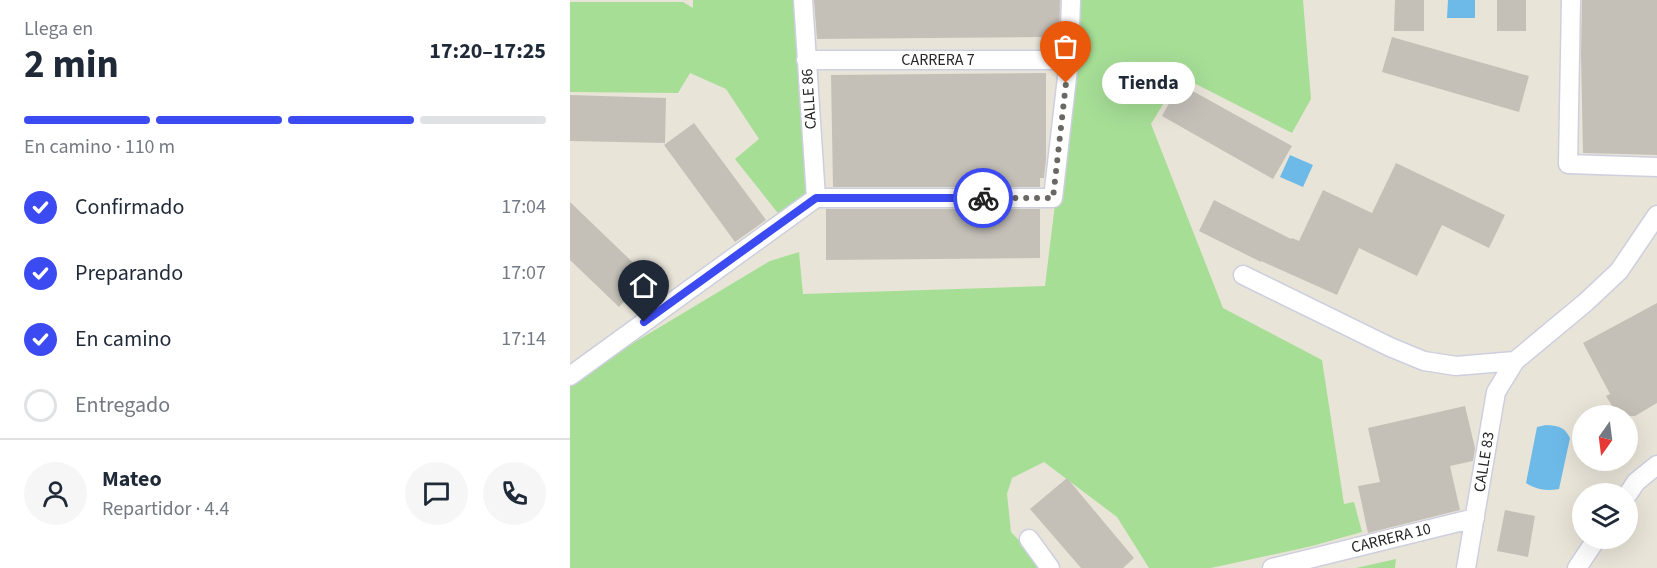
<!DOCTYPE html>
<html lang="es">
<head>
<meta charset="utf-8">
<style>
  :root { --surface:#fff; --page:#f6f6f7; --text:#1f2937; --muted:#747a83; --line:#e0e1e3; --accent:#3c4af2 }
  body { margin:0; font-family:"Source Sans 3",sans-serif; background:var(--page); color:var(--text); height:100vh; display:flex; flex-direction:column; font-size:22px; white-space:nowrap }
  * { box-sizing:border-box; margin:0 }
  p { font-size:20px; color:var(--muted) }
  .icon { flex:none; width:33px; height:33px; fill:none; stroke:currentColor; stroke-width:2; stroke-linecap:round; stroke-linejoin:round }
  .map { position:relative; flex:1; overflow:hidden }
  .panel { display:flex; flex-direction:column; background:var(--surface); width:570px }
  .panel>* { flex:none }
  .needle { width:39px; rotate:194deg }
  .controls { position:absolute; left:1002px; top:405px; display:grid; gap:12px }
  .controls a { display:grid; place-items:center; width:66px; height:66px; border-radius:50%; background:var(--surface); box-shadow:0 6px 24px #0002; font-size:30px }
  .pin { position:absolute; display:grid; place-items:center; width:51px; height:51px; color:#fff; margin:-62px -26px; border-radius:50% 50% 50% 0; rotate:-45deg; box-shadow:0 0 6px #0007 }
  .pin .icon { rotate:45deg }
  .courier { position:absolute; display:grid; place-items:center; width:60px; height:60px; margin:-30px; border:4px solid #3c4af2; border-radius:50%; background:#fff; color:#222; box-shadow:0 2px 8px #0007 }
  .bubble { position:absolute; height:42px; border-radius:21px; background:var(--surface); box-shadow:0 6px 24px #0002; font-size:20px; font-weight:700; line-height:42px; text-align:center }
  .overview em { font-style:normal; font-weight:700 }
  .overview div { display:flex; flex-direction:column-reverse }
  .overview { display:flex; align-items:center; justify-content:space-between; height:102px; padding:0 24px }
  h1 { font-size:39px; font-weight:700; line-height:45px }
  .bar { display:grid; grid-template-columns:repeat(4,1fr); gap:9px 6px; align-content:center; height:72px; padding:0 24px }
  .bar i { height:8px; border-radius:4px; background:var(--line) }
  .bar .selected { background:var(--accent) }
  .bar p { grid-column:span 4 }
  .line { display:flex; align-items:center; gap:15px; padding:0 24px; border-top:2px solid var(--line) }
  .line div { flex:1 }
  .round { display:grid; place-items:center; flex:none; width:63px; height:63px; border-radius:32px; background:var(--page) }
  ol { padding:0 24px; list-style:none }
  li { display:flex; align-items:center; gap:18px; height:66px }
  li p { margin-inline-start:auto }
  li .icon { padding:6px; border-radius:50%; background:var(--accent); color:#fff; stroke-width:4 }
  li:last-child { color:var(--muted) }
  li i { width:33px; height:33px; border:3px solid var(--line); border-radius:50% }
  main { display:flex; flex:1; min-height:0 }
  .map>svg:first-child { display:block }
</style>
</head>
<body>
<main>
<section class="panel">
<div class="overview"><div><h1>2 min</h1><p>Llega en</p></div><em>17:20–17:25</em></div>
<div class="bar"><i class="selected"></i><i class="selected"></i><i class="selected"></i><i></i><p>En camino · 110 m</p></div>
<ol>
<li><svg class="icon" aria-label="check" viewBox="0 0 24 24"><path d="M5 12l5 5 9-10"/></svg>Confirmado<p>17:04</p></li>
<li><svg class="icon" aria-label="check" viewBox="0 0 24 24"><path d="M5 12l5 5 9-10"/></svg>Preparando<p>17:07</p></li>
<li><svg class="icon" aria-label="check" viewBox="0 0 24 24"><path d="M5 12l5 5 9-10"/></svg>En camino<p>17:14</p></li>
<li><i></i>Entregado</li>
</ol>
<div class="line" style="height:108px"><a class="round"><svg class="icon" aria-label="person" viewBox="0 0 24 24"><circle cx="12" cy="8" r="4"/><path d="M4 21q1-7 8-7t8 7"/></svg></a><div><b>Mateo</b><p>Repartidor · 4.4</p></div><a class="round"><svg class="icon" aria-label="chat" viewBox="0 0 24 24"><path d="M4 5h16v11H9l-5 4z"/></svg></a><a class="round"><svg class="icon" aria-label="phone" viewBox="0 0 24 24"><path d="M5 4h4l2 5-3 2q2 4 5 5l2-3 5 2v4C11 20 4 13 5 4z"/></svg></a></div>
</section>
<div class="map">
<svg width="1087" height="568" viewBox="0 0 1087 568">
  <rect width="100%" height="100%" fill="#e9e4d8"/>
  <!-- green -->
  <path fill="#a6de96" d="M123,0H226L238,199L211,217L165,159L189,139L156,89L120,73L108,93L0,92V2H113L123,8Z
    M510,0H733L741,99L722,133L610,76L581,124L653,308L752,360L774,504L784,502L792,532L742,546L641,568H579L547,517L474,462L442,478L437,494L441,532L475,568H0V381L200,261L229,252L233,294L475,286Z
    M826,559L825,568H786Z"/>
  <!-- water -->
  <path fill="#6dbae9" d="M878,0H905V18H877Z
    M720,155L743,165L733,187L710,177Z
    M976,425C988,426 994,426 1000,438L989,489C976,491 967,490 956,483L967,427Z"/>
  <!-- building -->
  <path fill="#c4c0b8" d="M244,0H490L489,37L247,39Z
    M825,0H854V31H824Z
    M927,0H956V31H927Z
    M1012,0H1087V155L1013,153L1011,54Z
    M822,37L959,76L949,112L812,72Z
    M476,73V159L474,178H470V187H263L261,75Z
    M610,84L722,146L703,179L592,116Z
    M0,95L96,98L95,143L0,141Z
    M124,123L196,220L165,242L94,145Z
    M826,163L935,215L919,248L872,225L847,276L789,248L767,295L691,261V262L629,231L644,200L721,239L722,238L729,241L753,190L802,213Z
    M0,202L78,277L49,307L0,260Z
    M256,209H470V258L256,260Z
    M1087,303V403L1065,416H1048L1036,396L1040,394L1013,343Z
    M895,406L905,448L903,461L880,466L890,510L798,533L788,486L810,482L798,428Z
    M497,478L564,558L553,568H511L460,509Z
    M935,510L965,516L958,557L927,551Z"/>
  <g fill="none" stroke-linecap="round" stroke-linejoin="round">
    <defs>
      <path id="street" d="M233,0L246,198
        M1001,0L998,164L1087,167
        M236,60H499
        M673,275L820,347L854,361L886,366L945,361L1016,302L1049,271L1087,215
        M0,376L246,198H483L499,60L501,0
        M1058,494L1066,482L1087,465
        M459,539L480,568
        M702,568L905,518
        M896,568L926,392L945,361
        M1007,568L1027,538"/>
    </defs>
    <!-- street casing -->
    <use href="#street" stroke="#cdcfdf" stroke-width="21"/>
    <!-- street -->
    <use href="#street" stroke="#fff" stroke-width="18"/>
  </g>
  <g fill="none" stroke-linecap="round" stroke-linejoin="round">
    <!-- done -->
    <path stroke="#6a6864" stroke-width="6" stroke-dasharray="0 10.8" d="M413,198H483L496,83"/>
    <!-- route -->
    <path stroke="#3c4af2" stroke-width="8" d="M74,322L246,198H413"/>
  </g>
  <g text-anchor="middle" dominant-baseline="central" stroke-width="6" stroke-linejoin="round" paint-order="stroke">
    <!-- street labels -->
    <g font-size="16" fill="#262626" stroke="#fff">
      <text x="368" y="60">CARRERA 7</text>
      <text transform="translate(239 99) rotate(-94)">CALLE 86</text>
      <text transform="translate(914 462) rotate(-81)">CALLE 83</text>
      <text transform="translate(821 538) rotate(-14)">CARRERA 10</text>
    </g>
  </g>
</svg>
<div class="controls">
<a><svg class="needle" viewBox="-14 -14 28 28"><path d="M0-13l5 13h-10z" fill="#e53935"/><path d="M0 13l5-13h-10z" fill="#747a83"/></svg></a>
<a><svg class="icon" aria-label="layers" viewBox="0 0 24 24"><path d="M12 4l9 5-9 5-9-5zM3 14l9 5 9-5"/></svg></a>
</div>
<div class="pin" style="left:496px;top:83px;background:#ea580c"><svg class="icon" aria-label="bag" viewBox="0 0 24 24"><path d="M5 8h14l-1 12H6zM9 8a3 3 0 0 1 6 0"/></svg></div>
<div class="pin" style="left:74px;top:322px;background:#1f2937"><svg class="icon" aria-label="home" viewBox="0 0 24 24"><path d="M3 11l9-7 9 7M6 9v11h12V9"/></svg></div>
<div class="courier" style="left:413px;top:198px"><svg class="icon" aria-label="bike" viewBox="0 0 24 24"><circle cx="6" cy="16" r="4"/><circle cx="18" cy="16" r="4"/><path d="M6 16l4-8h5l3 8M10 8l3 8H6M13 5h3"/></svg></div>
<div class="bubble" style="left:532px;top:62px;width:93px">Tienda</div>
</div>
</main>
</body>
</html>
